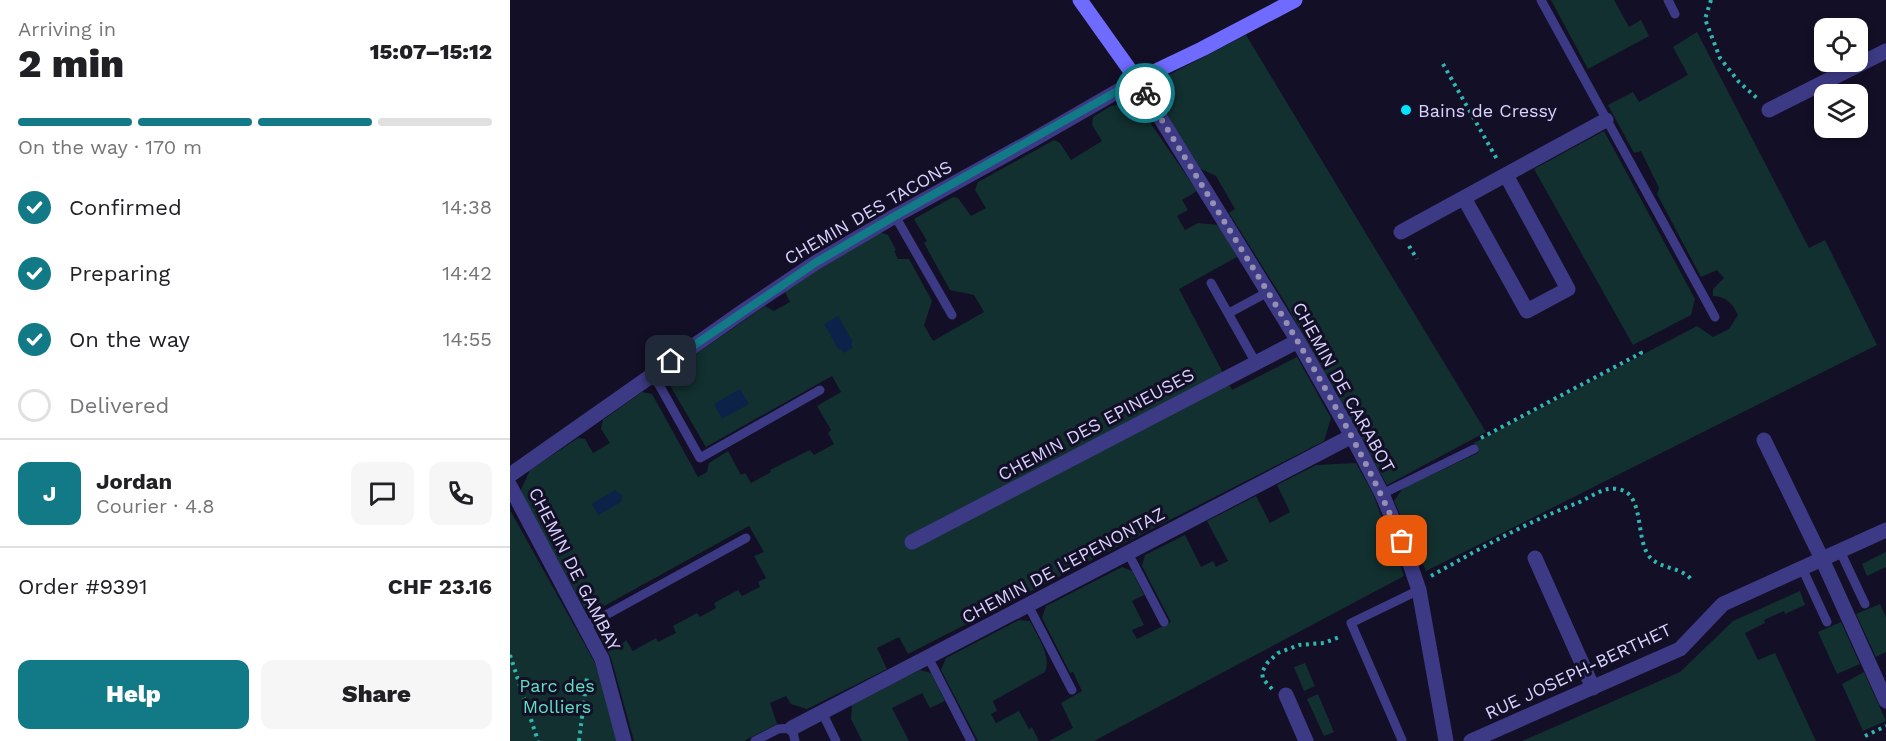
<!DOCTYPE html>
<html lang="en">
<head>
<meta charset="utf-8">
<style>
  :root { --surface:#fff; --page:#f6f6f6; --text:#202124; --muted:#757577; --line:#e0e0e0; --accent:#127987 }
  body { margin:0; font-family:"Work Sans",sans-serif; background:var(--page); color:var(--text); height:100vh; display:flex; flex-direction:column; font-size:22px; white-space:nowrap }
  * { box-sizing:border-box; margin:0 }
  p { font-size:20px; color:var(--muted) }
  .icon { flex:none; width:33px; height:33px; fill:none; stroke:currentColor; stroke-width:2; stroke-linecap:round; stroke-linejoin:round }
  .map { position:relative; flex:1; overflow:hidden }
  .side { display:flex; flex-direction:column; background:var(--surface); width:510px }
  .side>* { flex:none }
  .fabs { position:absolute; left:1304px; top:18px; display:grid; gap:12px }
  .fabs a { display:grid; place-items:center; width:54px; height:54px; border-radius:12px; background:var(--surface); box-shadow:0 3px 9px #0003; font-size:30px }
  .pin { position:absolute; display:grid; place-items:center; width:51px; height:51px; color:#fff; margin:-26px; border-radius:12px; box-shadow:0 3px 9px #0006 }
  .courier { position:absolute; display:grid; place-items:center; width:60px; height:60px; margin:-30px; border:4px solid #127987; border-radius:50%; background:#fff; color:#222; box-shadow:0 2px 8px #0007 }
  .overview em { font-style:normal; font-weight:800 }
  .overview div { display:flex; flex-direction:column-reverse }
  .overview { display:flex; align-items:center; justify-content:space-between; height:102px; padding:0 18px }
  h1 { font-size:39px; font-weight:800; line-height:45px }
  .bar { display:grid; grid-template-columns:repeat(4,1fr); gap:9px 6px; align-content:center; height:72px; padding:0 18px }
  .bar i { height:8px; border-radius:4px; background:var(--line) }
  .bar .active { background:var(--accent) }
  .bar p { grid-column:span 4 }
  .line { display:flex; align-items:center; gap:15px; padding:0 18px; border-top:2px solid var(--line) }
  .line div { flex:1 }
  .round { display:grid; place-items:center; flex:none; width:63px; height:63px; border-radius:12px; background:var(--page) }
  ol { padding:0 18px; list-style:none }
  li { display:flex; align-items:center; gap:18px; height:66px }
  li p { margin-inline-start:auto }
  li .icon { padding:6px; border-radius:50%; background:var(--accent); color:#fff; stroke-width:4 }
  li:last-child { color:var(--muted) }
  li i { width:33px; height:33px; border:3px solid var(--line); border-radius:50% }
  .primary-button { display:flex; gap:12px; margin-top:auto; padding:12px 18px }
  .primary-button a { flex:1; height:69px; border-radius:12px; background:var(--accent); color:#fff; font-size:24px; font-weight:800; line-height:69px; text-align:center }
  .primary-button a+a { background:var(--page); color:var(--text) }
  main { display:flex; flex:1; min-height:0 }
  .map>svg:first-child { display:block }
</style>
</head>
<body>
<main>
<section class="side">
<div class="overview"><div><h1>2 min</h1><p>Arriving in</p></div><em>15:07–15:12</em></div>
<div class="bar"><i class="active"></i><i class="active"></i><i class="active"></i><i></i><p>On the way · 170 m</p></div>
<ol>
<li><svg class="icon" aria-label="check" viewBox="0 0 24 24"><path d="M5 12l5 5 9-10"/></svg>Confirmed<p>14:38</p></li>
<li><svg class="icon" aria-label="check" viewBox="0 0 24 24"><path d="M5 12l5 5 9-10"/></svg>Preparing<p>14:42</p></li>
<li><svg class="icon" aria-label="check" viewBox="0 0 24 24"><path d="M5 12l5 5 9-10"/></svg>On the way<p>14:55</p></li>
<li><i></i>Delivered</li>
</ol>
<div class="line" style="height:108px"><b class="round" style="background:var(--accent);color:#fff">J</b><div><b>Jordan</b><p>Courier · 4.8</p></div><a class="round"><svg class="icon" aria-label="chat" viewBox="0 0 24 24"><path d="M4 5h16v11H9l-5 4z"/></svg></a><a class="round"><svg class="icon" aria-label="phone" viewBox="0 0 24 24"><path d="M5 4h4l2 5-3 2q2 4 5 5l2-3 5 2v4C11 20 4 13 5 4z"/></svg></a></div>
<div class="line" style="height:78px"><div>Order #9391</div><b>CHF 23.16</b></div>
<div class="primary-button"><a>Help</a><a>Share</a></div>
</section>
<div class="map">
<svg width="1376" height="741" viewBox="0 0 1376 741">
  <rect width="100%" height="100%" fill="#130f26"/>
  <!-- green -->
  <path fill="#12302f" d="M1041,0H1104L1119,27L1131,20L1139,36L1078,69Z
    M1187,32L1299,248L1315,240L1367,345L916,571L884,501L893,488L968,453L964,443L1187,326L1203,337L1219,329L1228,315C1222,303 1217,297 1203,296V289L1214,278L1207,270L1191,277L1147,194L1149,188L1131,151L1124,153L1098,105L1123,92L1129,102L1178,75L1163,47Z
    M736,35L976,432L877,485L776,304L719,213L725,209L706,176L691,169L646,97L649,80Z
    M626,102L687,191L672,200L678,210L667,216L675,230L688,223L709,225L727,257L669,289L722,390L787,357L821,418L814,441L398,654L389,637L367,648L377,669L297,709L281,704L276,696L260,703L267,724L234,741H124L101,658L89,634L96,623L109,647L116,640L123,651L146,638L148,642L166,633L163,626L187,613L190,617L206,608L204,603L228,590L232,596L250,587L248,582L256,578L244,556L254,552L239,526L78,615L10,492L20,470L68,438L75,439L83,453L100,443L91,429L93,420L132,392L142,394L188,477L197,472L199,463L218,451L231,475L235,473L241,483L261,472L260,470L300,450L304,455L324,444L318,433L321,430L307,406L331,392L322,376L196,447L158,382L160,372L255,306L264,311L280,302L274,290L369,232L378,235L386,250L384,251L388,259H399L422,301L414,325L423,341L474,312L464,295L440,290L414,243L417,241L404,219L443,197L448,198L461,216L476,208L465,190L468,182L544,140L550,143L561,160L592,141L582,125L583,117L601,106Z
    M1094,131L1185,299L1181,315L1123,345L1024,169Z
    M846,463L863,494L894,576L584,741H539L563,728L551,703L572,691L563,672L560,673L532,618L536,606L612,567L622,571L634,595L622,601L634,625L622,630L627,639L661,622L632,566L635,555L675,535L691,567L703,561L706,567L718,561L697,521L746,496L760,523L780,512L767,485L806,465Z
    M0,510L85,663L95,694L107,741H0Z
    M1376,552V567L1357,576L1352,564Z
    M1290,591L1295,605L1275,614L1274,611L1254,620L1255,623L1235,633L1248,660L1265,653L1306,741H1012L1170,672L1223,621Z
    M1370,604L1376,617V652L1366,657L1346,614Z
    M509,620L520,621C527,636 542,656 535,672L483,701L487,711L481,714L486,723L509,711L519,729L522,727L529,741H468L431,670L436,658Z
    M1331,622L1350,664L1327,674L1308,632Z
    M795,663L805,686L794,691L784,667Z
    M410,670L421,673L435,701L420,708L412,693L382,708L399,741H352L341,719L342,705Z
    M1354,672L1376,721L1353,731L1332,684Z
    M808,694L824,732L814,736L797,699Z"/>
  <!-- water -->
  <path fill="#0c2248" d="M328,316L343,342L341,344L343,348L333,353L331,349L329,350L314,324Z
    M230,389L239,404L212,419L204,404Z
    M105,490L112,495L111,502L88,515L82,504Z"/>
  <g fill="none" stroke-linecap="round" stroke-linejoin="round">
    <!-- path -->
    <path stroke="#2fb8b0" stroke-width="4" stroke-dasharray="3 4.5" stroke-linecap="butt" d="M1201,0L1195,19L1210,58L1229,82L1247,98
      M933,64L988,161
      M899,246L907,259
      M971,438L1131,353L1129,349
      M921,576C969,549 1013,524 1065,504C1075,500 1088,491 1098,489C1104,488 1111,489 1116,492C1131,501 1128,535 1136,551C1144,570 1169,565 1181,579
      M0,655L28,741
      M762,689L753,679L752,672L758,662L768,653L789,645L814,643L832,636
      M1355,736L1376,726
      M69,741L77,677"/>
    <!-- lane -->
    <path stroke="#3d3a85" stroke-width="9" d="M1031,0L1205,317
      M1158,0L1165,14
      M385,216L442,315
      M701,283L746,363
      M719,313L758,292
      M143,374L190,458L310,390
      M872,494L964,449
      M1330,551L1355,604
      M618,553L654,622
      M1292,568L1317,622
      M518,605L562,690
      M74,627L236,538
      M418,657L461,741
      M312,712L326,741
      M892,740L841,623L909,590
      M245,741L268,729L282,728L285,741"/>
    <!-- street -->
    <path stroke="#3d3a85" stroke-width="15" d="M1259,110L1376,51
      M954,198L1017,311L1058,289L996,175
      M891,232L1096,120
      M1254,440L1312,559L1376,701
      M0,475L235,310L305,263L385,216L521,141L627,80L788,341L842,436L872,494L892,541L909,590L936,741
      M0,486L92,659L114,741
      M402,542L788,341
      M1025,558L1083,688
      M776,695L796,741
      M282,728L842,436
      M961,741L1170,649L1213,604L1376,530"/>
    <!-- secondary -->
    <path stroke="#6f6bff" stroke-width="15" d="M570,0L627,80L692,49L785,0"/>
  </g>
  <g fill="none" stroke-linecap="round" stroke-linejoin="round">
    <!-- done -->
    <path stroke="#948fb3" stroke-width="6" stroke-dasharray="0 10.8" d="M635,93C673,154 710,215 748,276C801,362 852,448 892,541"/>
    <!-- route -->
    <path stroke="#127987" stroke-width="8" d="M161,361L305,263L385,216L627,80L635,93"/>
  </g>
  <!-- markers -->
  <circle fill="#00e5ff" stroke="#130f26" stroke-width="2" cx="896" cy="110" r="6"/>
  <g text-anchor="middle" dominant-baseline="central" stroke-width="6" stroke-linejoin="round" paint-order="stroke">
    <!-- poi labels -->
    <g font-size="18" fill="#d9d4ff" stroke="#130f26" text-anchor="start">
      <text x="908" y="110">Bains de Cressy</text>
    </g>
    <!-- street labels -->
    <g font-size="18" fill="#d9d4ff" stroke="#130f26">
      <text transform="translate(358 212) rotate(-30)">CHEMIN DES TACONS</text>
      <text transform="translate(834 387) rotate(61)">CHEMIN DE CARABOT</text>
      <text transform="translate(586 424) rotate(-28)">CHEMIN DES EPINEUSES</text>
      <text transform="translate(553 565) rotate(-28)">CHEMIN DE L'EPENONTAZ</text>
      <text transform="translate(65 569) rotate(63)">CHEMIN DE GAMBAY</text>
      <text transform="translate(1068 671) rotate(-25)">RUE JOSEPH-BERTHET</text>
    </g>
    <!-- park labels -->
    <g font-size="18" fill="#5fe0c0" stroke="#130f26">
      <text x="47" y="685">Parc des<tspan x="47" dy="21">Molliers</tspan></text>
    </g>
  </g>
</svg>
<div class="fabs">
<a><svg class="icon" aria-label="locate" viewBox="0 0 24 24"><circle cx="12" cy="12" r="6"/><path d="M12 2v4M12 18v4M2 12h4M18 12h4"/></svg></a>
<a><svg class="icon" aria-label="layers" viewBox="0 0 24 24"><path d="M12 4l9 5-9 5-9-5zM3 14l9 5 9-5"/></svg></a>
</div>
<div class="pin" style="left:892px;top:541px;background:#ea580c"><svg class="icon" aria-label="bag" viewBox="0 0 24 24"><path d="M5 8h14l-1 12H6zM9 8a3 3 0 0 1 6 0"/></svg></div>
<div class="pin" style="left:161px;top:361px;background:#1f2937"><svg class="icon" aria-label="home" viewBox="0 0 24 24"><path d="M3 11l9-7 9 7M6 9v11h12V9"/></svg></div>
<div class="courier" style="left:635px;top:93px"><svg class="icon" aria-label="bike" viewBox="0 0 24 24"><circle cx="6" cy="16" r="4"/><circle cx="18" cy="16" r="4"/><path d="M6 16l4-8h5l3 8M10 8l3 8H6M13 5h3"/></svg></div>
</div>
</main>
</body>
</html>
